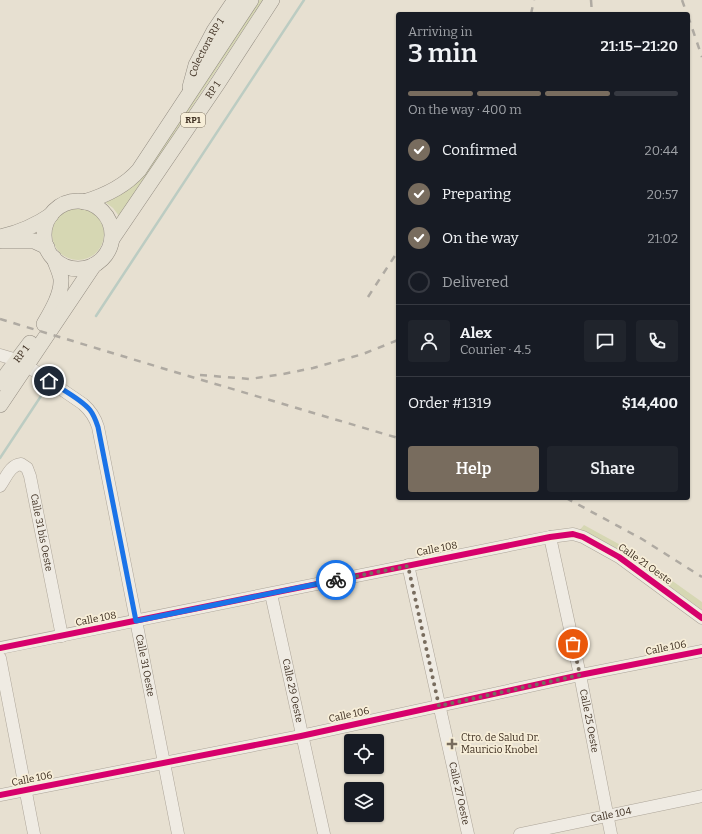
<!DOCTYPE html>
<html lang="en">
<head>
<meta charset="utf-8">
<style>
  :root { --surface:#171b24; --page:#20242c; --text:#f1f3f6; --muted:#9ea1a6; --line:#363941; --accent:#786c5e }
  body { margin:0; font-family:Bitter,serif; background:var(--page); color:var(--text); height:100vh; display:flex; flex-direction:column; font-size:15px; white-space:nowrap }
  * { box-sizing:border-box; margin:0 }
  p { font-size:13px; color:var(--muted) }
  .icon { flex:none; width:22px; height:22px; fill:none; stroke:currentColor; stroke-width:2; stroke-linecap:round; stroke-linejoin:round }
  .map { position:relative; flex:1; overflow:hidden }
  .side { position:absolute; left:396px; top:12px; width:294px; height:488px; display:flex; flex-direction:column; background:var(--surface); border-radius:4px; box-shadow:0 1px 3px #0004 }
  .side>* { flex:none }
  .tools { position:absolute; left:344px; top:734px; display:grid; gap:8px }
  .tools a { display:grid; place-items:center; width:40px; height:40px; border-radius:4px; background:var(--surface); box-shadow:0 1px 3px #0004; font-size:20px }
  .pin { position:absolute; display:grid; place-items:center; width:34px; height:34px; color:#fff; margin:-17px; border:2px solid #fff; border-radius:50%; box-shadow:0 1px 4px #0007 }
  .courier { position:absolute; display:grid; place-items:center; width:40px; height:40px; margin:-20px; border:3px solid #1a73e8; border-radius:50%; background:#fff; color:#222; box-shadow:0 1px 5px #0007 }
  .headline em { font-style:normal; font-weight:600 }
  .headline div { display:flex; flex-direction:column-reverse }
  .headline { display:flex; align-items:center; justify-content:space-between; height:68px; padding:0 12px }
  h1 { font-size:26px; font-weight:600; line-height:30px }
  .bar { display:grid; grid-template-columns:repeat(4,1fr); gap:6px 4px; align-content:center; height:48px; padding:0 12px }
  .bar i { height:5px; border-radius:3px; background:var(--line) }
  .bar .selected { background:var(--accent) }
  .bar p { grid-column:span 4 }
  .line { display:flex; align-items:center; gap:10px; padding:0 12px; border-top:1px solid var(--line) }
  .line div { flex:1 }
  .round { display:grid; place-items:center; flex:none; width:42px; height:42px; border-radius:4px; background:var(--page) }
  ol { padding:0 12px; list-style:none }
  li { display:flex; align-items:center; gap:12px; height:44px }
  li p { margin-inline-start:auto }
  li .icon { padding:4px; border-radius:50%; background:var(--accent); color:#fff; stroke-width:4 }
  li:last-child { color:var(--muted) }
  li i { width:22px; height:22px; border:2px solid var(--line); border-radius:50% }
  .cta { display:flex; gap:8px; margin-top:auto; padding:8px 12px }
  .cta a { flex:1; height:46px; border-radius:4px; background:var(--accent); color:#fff; font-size:16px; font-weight:600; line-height:46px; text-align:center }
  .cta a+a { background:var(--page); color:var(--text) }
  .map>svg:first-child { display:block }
</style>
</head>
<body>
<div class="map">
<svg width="702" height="834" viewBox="0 0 702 834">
  <rect width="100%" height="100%" fill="#e7e0d1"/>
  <!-- green -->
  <path fill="#d6d7b3" d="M254,0H263L119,216L113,208L105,202L123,187Z
    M52 234a26 26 0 1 1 52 0a26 26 0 1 1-52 0Z
    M584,525L626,548L702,602V614L578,532Z"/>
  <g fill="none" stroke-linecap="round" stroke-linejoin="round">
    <!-- stream -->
    <path stroke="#bcccc2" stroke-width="2.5" d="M96,316L304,0
      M0,458L43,393"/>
    <defs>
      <g id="minor">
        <path d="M0,355L17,360"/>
        <path id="s1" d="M26,365L83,404C91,411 95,417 98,427L178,834"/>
        <path id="s2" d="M0,486C6,478 10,465 21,464L27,468L30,476L62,636"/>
        <path id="s3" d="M550,537L580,675L611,834"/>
        <path id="s4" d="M408,565L468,834"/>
        <path id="s5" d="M271,594L324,834"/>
        <path d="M0,648L550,537L573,534L583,537L619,557L702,618"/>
        <path d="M0,658L34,834"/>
        <path d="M0,795L301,736L580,675L702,651"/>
        <path id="s6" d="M520,834L702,796"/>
      </g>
      <g id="major">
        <path id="s7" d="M190,87L196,65L214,31L235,0"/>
        <circle cx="78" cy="235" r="34"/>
        <path d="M84,202C104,196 126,185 139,170L251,0"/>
        <path d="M0,237C18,233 35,226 51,215"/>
        <path id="s8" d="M112,239L218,83L272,0"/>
        <path d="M3,241H34L47,247"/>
        <path d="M44,324C51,312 62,294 61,279C60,272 56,265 54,258"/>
        <path id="s9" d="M0,383L30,343"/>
        <path d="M0,405L94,265"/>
      </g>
    </defs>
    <!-- minor casing -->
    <use href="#minor" stroke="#ada599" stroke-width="13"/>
    <!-- major casing -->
    <use href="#major" stroke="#928b80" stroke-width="16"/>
    <!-- minor -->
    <use href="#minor" stroke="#efebe3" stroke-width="12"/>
    <!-- major -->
    <use href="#major" stroke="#e6e1d4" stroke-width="15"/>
    <!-- rail -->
    <path stroke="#afaaa2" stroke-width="2.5" stroke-dasharray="7 7" stroke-linecap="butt" d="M591,0L592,14
      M682,0L687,14
      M531,14L534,0
      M688,16L702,57
      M368,297L398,251
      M0,319L175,372L398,438
      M200,375L250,379L283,374L313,368L363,354L398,340
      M566,498L642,539L702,577"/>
    <defs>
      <path id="cycleway" d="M0,648L550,537L573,534L583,537L619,557L702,618
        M0,795L301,736L580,675L702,651"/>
    </defs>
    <!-- cycleway casing -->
    <use href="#cycleway" stroke="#f7eed8" stroke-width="8"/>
    <!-- cycleway -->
    <use href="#cycleway" stroke="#d6006c" stroke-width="6"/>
  </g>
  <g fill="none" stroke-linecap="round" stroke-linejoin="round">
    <!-- done -->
    <path stroke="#786c5e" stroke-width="4" stroke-dasharray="0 7.2" d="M336,580L408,566L439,706L580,675L573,644"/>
    <!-- route -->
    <path stroke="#1a73e8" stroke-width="5" d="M49,381C61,389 81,399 90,410C94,415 96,421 98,427L136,621L336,580"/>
  </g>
  <!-- markers -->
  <path fill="#786c5e" stroke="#f7eed8" stroke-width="1.5" d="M450 738h4v4h4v4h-4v4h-4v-4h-4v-4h4z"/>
  <g text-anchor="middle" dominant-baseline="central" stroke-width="3.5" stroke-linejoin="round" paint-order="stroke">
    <!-- shield labels -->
    <rect fill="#f7eed8" stroke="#756857" stroke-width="1" x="181" y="113" width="24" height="14" rx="3"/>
    <g font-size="9" font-weight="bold" fill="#3d2e20">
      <text x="193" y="120">RP1</text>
    </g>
    <!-- street labels -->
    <g font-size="10" fill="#3d2e20" stroke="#f7eed8">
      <text stroke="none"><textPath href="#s7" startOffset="43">Colectora RP 1</textPath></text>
      <text stroke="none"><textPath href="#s8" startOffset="180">RP 1</textPath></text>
      <text stroke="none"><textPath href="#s9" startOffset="36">RP 1</textPath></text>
      <text stroke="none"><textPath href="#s2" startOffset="105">Calle 31 bis Oeste</textPath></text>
      <text transform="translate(437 549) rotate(-11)">Calle 108</text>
      <text transform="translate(645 564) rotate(35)">Calle 21 Oeste</text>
      <text transform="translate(96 619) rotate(-11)">Calle 108</text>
      <text transform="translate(666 648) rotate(-11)">Calle 106</text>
      <text stroke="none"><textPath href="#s1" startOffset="340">Calle 31 Oeste</textPath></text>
      <text stroke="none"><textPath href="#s5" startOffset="99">Calle 29 Oeste</textPath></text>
      <text transform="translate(349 715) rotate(-12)">Calle 106</text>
      <text stroke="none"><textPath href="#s3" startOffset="188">Calle 25 Oeste</textPath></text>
      <text transform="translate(32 779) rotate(-11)">Calle 106</text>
      <text stroke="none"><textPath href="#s4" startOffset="234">Calle 27 Oeste</textPath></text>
      <text stroke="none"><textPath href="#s6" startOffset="93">Calle 104</textPath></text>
    </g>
    <!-- poi labels -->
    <g font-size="10" fill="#3d2e20" stroke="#f7eed8" text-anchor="start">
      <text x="461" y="738">Ctro. de Salud Dr.<tspan x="461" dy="12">Mauricio Knobel</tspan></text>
    </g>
  </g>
</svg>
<div class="tools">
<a><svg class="icon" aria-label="locate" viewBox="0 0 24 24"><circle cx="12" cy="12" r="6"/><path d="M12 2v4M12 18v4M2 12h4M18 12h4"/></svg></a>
<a><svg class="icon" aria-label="layers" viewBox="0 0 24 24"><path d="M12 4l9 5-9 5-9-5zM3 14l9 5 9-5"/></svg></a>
</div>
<div class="pin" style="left:573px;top:644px;background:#ea580c"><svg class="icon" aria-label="bag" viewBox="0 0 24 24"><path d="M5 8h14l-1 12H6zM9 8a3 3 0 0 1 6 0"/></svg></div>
<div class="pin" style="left:49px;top:381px;background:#1f2937"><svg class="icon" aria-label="home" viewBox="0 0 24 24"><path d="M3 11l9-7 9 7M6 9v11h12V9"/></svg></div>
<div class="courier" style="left:336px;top:580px"><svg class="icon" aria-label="bike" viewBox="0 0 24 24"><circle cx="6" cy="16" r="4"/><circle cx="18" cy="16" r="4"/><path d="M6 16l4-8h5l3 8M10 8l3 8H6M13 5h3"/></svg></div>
<section class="side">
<div class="headline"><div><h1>3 min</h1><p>Arriving in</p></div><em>21:15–21:20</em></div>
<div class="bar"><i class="selected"></i><i class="selected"></i><i class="selected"></i><i></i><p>On the way · 400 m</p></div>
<ol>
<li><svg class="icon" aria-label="check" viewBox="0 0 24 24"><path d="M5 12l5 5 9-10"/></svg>Confirmed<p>20:44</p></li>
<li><svg class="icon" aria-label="check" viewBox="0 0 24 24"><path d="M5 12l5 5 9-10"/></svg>Preparing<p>20:57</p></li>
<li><svg class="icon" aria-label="check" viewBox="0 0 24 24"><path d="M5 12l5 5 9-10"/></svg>On the way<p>21:02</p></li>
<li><i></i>Delivered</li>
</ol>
<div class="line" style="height:72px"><a class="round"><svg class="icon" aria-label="person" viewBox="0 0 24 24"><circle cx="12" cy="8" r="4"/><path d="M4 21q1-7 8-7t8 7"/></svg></a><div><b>Alex</b><p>Courier · 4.5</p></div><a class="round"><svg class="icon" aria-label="chat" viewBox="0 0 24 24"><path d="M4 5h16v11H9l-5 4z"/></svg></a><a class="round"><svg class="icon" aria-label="phone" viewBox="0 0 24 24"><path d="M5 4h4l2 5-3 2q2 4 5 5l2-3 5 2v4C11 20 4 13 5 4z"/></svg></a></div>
<div class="line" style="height:52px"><div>Order #1319</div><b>$14,400</b></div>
<div class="cta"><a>Help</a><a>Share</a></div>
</section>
</div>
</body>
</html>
